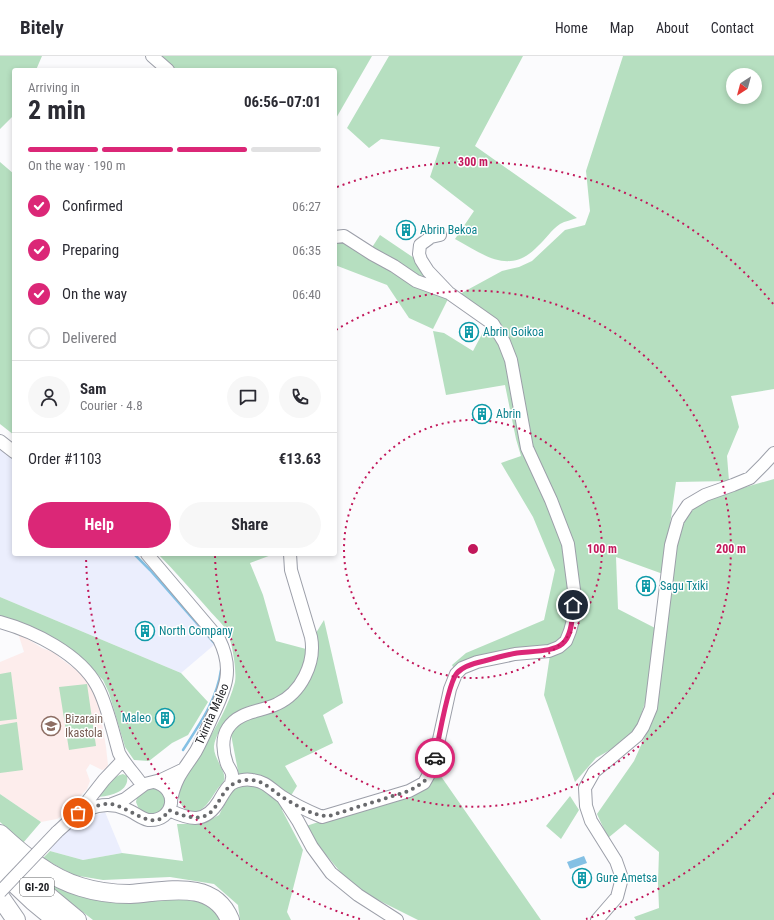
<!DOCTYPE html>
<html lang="en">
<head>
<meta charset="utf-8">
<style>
  :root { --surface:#fff; --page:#f7f7f7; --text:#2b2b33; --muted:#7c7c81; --line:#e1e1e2; --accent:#db2777 }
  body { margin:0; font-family:"Roboto Condensed",sans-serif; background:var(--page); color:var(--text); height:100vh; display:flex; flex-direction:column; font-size:15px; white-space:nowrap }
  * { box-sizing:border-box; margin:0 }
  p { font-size:13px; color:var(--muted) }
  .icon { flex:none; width:22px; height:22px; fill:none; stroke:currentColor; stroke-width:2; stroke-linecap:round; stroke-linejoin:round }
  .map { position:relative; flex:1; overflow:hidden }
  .drawer { position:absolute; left:12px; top:12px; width:325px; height:488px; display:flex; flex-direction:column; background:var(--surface); border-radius:4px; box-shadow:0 2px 6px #0003 }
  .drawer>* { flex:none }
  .needle { width:26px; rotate:216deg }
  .controls { position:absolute; left:726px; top:12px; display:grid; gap:8px }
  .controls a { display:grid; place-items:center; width:36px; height:36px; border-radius:50%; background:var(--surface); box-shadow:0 2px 6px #0003; font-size:20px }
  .pin { position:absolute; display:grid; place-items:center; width:34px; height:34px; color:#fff; margin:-17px; border:2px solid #fff; border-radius:50%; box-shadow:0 1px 4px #0007 }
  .courier { position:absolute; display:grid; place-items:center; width:40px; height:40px; margin:-20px; border:3px solid #db2777; border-radius:50%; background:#fff; color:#222; box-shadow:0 1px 5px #0007 }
  .overview em { font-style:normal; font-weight:700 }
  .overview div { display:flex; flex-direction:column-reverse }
  .overview { display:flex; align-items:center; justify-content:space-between; height:68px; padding:0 16px }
  h1 { font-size:26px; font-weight:700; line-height:30px }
  .bar { display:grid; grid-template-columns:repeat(4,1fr); gap:6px 4px; align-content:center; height:48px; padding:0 16px }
  .bar i { height:5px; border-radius:3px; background:var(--line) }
  .bar .on { background:var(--accent) }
  .bar p { grid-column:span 4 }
  .line { display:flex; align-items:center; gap:10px; padding:0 16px; border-top:1px solid var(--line) }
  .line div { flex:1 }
  .round { display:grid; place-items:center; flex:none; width:42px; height:42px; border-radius:21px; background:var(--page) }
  ol { padding:0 16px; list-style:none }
  li { display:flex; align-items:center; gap:12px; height:44px }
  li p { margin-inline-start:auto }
  li .icon { padding:4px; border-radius:50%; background:var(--accent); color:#fff; stroke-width:4 }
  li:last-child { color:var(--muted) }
  li i { width:22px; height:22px; border:2px solid var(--line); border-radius:50% }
  .cta { display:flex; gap:8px; margin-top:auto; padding:8px 16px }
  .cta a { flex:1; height:46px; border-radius:24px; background:var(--accent); color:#fff; font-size:16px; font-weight:700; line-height:46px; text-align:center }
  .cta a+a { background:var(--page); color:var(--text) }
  header { display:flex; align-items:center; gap:24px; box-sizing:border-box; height:56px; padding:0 20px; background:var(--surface); border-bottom:1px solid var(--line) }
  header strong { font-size:19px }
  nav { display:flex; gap:22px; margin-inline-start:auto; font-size:14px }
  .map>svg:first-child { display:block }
</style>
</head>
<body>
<header>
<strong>Bitely</strong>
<nav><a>Home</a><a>Map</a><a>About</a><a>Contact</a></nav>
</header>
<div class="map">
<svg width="774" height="864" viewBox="0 0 774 864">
  <rect width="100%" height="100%" fill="#fbfbfd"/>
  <!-- built -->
  <path fill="#ebeefd" d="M0,393L14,403V498H131L154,519L214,589L181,617L0,541Z
    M105,756L122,797L83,804L50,795L52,790L68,773L90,761Z"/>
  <!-- education -->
  <path fill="#fdedec" d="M18,577L42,592L56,597L60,602L91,625L99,649L106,691L108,709L106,713L102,714L90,708L86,714L90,725L87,733L60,761L57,763L41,766L0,738V606L24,596Z"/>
  <!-- green -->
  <path fill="#b6dfc0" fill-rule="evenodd" d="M0,0H42L36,14H14V59L0,73Z
    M155,0H372L335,64V14H172Z
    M389,0H523L475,90L577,162C572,164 565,165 560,168C552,173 545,184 538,190C510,220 484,199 455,183L474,155L430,121L440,91L381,83L369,92L347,72Z
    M623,0H774V333L731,340L739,371L727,400L729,425L676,426L663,518L616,501L618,553L655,572L648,638L636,674L610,694L596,702L575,726L544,639L550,599L517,602L479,610L458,620L452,609L466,597L544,564L555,514L533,461L501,407L521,400L516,383L505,329L446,339L433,275L444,277L473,295L490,263L458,239L502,215L519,211L532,205L565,174L585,169L590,155L586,115ZM733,19H755V41H733Z
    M0,106L14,118V379L0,368Z
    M380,179L414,202L422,213L439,231L371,193Z
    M342,184L448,243L433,273L409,262L387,229L335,209V185Z
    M774,423V864H636L634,861L659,852L658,827L659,796L625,768L608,782L597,758L634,705L651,667L659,633L676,480L685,460L704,443Z
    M158,498H274L250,507L263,539L276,585L306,593L324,564L343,647L323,659L333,687L285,710L297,730L282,754L303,794L287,856L291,864H240L238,849L214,828L170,821L103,824L73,819L43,802L50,795L83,804L122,797L183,805L177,768H202L219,759L239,720L228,663C222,670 215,681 214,690C213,702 227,716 224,724C224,726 221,729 219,731C211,741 202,764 185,753C181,750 179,744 179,740C180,722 196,706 204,691C216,671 229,649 235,626C237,614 232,586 227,575C223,568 215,561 209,554C192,535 176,516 158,498Z
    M0,541L181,617L208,646L188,679L172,687L149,705L134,704L125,691L109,637L103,624L91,612L0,564Z
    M11,616L17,663L0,665V618Z
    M87,628L96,690L69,694L59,631Z
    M17,666L23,714L0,717V669Z
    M438,716L541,864H418L368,839L342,818L303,771L421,733Z
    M123,718L127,720C130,736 109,740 98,741C105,733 112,720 123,718Z
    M147,731L158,732L165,739L166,749L156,760L140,756L136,746L137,741Z
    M0,738L41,766L23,787L0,766Z
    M570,740L579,754L561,783L546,770Z
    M32,813L167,842L197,844L212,852L221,864H93L70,846Z"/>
  <!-- water -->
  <path fill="#84c0e4" d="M584,800L587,807L570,813L567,806Z"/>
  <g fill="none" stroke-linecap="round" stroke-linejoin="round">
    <!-- stream -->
    <path stroke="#84c0e4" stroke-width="2.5" d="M134,498L150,514L215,588
      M183,694C199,669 217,644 221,614"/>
    <defs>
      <path id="minor" d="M152,0L168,14
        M440,179L431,181L420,189L419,198L421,204L428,215L448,236
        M0,385L14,396
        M147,498L219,583C234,613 226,632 212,661C207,672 202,684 196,695C184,714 176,720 171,744
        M0,566C33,575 80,598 97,630C107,648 113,676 119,697C125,709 135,718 142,729
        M231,728C231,725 233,721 232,719C232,715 228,711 227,708C223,697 221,682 228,672C239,655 261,656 277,648C301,637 316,607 311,581L291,514L290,498
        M283,742L298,765L312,791L331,817L358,839L397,864
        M112,748L125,743L145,728L161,724L182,714
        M169,754C190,764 205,768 219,745C222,740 226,732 231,728C237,724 246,723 252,724C265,725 271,733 281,740C293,748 308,755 322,761L409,735L424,727L433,711L450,633L456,618L462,612L477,606L515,598L549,595L559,591L566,585L570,575L573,564L574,534L568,488L551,444L527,392L511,304L504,286L493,268L449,237L416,225L394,210L372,198L344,180L335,181
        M79,756L104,724L123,704
        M57,776C76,758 98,741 126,753C134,756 140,762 148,764C175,766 180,732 154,726
        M597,864L617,841L622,822L616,805L591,765L586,750L585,732L594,716L637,680L643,671L651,652L671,489L678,464L688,449L705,439L733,429L750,422L764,408L774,397"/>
      <path id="highway" d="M0,778C24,800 50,822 81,831C97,836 113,838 130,838C165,836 213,822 230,864
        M0,795L42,835L77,864
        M0,814L33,845L56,864
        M0,841L16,864"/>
    </defs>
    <!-- minor casing -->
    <use href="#minor" stroke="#9c9fa9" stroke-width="14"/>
    <!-- highway casing -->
    <use href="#highway" stroke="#9c9fa9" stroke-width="20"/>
    <!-- minor -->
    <use href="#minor" stroke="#fff" stroke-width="12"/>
    <!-- highway -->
    <use href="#highway" stroke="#fff" stroke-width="18"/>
    <defs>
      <path id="minor-bridge" d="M0,836L57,776"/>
    </defs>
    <!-- minor-bridge casing -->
    <use href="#minor-bridge" stroke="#9c9fa9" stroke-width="14" stroke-linecap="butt"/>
    <!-- minor-bridge -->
    <use href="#minor-bridge" stroke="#fff" stroke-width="12"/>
  </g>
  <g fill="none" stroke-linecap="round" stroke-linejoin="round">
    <!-- done -->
    <path stroke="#696a6d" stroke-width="4" stroke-dasharray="0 7.2" d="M78,757C88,753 100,747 111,748C131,751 154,779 169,754C229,781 208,727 246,724C262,723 269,732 281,740C293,748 315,761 329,760L409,735L424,726L433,711L435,702"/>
    <!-- route -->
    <path stroke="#db2777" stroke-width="5" d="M435,702C438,686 448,627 457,617C463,610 475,607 484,605C495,602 506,599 517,597C558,593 572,597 573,549"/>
  </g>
  <!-- distance rings -->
  <g fill="none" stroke="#c2185b" stroke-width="2" stroke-dasharray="2 4">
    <circle cx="473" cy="493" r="129"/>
    <path d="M336 274A258 258 0 1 1 215 500"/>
    <path d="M774 737A387 387 0 0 1 586 863M360 863A387 387 0 0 1 86 500M337 131A387 387 0 0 1 774 249"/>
  </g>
  <!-- icons -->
  <defs>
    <symbol id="building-ring" viewBox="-11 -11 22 22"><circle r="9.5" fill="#fff" stroke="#0f9aa8" stroke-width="1.5"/><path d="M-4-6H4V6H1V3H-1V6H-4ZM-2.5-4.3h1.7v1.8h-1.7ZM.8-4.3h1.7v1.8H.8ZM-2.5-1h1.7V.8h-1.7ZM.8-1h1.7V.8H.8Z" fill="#0f9aa8"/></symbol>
    <symbol id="school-ring" viewBox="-11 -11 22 22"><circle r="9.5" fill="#fff" stroke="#8d6e63" stroke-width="1.5"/><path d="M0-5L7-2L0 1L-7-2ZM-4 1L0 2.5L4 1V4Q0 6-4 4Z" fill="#8d6e63"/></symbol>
  </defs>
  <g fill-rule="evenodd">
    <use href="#building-ring" x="395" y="163" width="22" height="22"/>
    <use href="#building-ring" x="458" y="265" width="22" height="22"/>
    <use href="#building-ring" x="471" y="347" width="22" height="22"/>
    <use href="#building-ring" x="635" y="519" width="22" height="22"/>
    <use href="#building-ring" x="134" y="564" width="22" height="22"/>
    <use href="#building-ring" x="154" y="651" width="22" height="22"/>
    <use href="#school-ring" x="40" y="659" width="22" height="22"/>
    <use href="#building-ring" x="571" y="811" width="22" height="22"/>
  </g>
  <g text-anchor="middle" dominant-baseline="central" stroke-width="3" stroke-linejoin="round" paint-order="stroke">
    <!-- shield labels -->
    <rect fill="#fff" stroke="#5f6063" stroke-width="1" x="20" y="822" width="34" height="18" rx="3"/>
    <g font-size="11" font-weight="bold" fill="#1b1c20">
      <text x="37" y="831">GI-20</text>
    </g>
    <!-- culture labels -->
    <g font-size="12" fill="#0d838f" stroke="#fff" text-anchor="start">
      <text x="420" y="174">Abrin Bekoa</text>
      <text x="483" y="276">Abrin Goikoa</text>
      <text x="496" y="358">Abrin</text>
      <text x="660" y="530">Sagu Txiki</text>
      <text x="159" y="575">North Company</text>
      <text x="151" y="662" text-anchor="end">Maleo</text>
      <text x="596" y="822">Gure Ametsa</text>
    </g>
    <!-- street labels -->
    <g font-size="12" fill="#1b1c20" stroke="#fff">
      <text transform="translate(212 658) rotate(-66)">Txirrita Maleo</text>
    </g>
    <!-- education labels -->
    <g font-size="12" fill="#785e54" stroke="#fff" text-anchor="start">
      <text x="65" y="663">Bizarain<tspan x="65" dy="14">Ikastola</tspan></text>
    </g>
  </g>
  <circle cx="473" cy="493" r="6" fill="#c2185b" stroke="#fff" stroke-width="2"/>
  <g font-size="12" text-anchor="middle" font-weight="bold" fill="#c2185b" stroke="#fff" stroke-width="3" stroke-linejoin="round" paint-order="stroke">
    <text x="473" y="110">300 m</text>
    <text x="602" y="497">100 m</text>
    <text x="731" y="497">200 m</text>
  </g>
</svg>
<div class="controls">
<a><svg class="needle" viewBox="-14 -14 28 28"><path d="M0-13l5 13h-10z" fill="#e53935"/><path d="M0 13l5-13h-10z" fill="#7c7c81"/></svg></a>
</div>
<div class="pin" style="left:78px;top:757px;background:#ea580c"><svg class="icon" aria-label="bag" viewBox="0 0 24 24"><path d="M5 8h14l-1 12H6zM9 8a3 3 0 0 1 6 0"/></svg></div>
<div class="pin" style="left:573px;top:549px;background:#1f2937"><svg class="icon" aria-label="home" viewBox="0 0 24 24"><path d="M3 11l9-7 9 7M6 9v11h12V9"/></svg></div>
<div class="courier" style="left:435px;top:702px"><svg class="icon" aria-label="car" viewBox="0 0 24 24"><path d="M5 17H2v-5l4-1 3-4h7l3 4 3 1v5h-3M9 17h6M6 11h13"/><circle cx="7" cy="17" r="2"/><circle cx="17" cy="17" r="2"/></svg></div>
<section class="drawer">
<div class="overview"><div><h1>2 min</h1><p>Arriving in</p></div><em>06:56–07:01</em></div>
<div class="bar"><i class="on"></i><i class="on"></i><i class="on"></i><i></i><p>On the way · 190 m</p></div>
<ol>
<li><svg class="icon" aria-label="check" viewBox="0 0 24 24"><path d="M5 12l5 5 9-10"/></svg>Confirmed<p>06:27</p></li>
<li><svg class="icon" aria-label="check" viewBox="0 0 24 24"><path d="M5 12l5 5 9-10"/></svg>Preparing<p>06:35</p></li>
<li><svg class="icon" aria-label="check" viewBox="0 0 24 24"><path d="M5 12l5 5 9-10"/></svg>On the way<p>06:40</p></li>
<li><i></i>Delivered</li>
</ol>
<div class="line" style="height:72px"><a class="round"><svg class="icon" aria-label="person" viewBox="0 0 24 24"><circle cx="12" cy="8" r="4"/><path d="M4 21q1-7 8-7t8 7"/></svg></a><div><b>Sam</b><p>Courier · 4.8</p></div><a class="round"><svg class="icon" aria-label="chat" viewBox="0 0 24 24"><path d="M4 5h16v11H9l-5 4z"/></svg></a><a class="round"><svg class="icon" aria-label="phone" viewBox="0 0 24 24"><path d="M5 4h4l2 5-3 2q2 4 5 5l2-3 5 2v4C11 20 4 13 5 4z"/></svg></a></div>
<div class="line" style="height:52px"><div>Order #1103</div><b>€13.63</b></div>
<div class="cta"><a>Help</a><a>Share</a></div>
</section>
</div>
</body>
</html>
